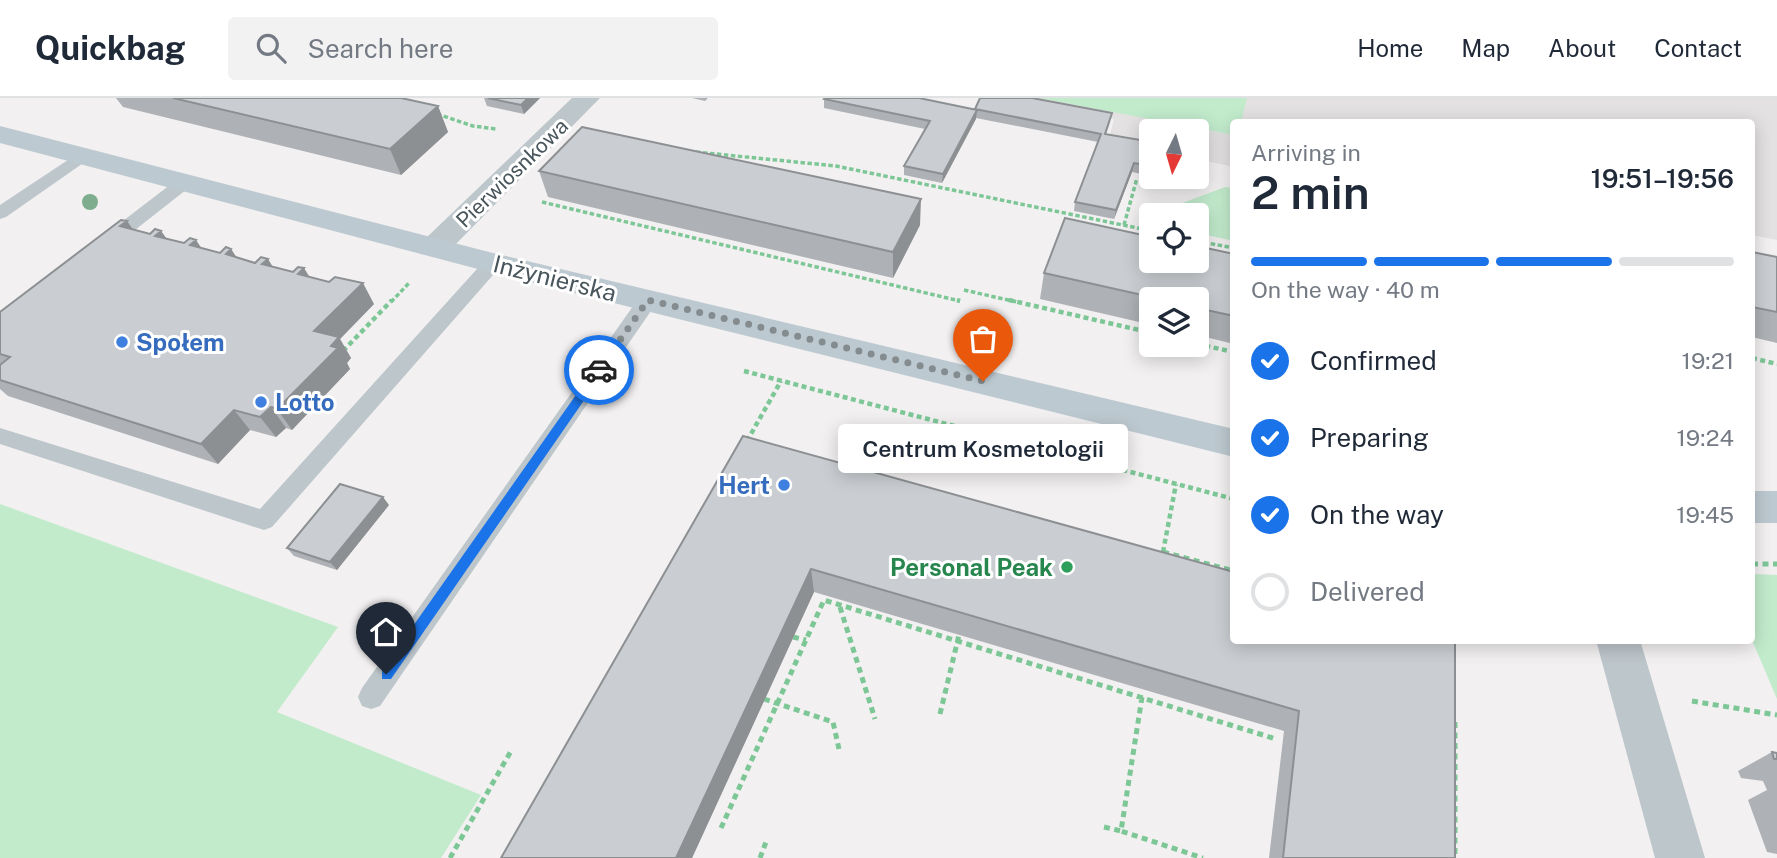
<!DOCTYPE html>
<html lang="en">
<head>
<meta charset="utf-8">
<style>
  :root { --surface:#fff; --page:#f2f2f3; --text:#1f2937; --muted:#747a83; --line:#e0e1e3; --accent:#1a73e8 }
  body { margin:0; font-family:"Public Sans",sans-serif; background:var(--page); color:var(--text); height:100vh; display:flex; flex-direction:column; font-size:26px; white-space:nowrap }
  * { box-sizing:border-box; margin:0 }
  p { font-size:23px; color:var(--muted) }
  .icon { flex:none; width:38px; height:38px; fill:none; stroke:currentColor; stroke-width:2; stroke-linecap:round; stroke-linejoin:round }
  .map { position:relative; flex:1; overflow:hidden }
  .side { position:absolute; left:1230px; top:21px; width:525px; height:525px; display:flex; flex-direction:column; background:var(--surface); border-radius:7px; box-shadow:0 4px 18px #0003 }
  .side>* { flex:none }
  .needle { width:46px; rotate:185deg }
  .fabs { position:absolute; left:1139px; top:21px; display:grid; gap:14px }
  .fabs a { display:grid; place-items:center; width:70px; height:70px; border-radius:7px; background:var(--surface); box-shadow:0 4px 18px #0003; font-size:35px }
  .pin { position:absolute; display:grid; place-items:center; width:60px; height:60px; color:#fff; margin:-72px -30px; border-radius:50% 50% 50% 0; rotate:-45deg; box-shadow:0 0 7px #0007 }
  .pin .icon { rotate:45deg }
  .courier { position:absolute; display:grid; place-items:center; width:70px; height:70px; margin:-35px; border:5px solid #1a73e8; border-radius:50%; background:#fff; color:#222; box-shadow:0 2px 9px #0007 }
  .bubble { position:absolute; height:49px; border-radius:7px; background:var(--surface); box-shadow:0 4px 18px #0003; font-size:23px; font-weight:600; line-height:49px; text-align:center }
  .summary em { font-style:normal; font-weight:600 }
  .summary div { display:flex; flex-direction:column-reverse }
  .summary { display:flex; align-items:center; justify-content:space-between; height:119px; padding:0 21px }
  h1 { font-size:46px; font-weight:600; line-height:52px }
  .bar { display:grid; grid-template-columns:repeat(4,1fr); gap:10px 7px; align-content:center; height:84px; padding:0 21px }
  .bar i { height:9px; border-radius:5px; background:var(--line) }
  .bar .active { background:var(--accent) }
  .bar p { grid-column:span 4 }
  ol { padding:0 21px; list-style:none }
  li { display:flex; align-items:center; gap:21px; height:77px }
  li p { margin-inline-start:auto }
  li .icon { padding:7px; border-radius:50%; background:var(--accent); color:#fff; stroke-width:4 }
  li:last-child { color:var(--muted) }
  li i { width:38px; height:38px; border:4px solid var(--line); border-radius:50% }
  header { display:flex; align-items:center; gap:42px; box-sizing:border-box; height:98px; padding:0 35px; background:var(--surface); border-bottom:2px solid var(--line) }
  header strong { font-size:33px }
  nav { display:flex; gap:38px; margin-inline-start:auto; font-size:24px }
  .search { width:490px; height:63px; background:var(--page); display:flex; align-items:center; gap:18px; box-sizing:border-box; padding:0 24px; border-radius:7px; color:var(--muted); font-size:26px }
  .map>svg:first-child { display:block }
</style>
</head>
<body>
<header>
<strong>Quickbag</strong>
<div class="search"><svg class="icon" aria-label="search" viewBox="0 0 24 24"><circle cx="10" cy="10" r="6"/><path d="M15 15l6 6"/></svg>Search here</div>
<nav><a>Home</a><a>Map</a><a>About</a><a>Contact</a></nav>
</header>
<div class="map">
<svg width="1777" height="760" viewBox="0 0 1777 760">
  <rect width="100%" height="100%" fill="#f2f0f0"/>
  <!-- education -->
  <path fill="#e3e1e1" d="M1008,0H1777V142L1752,137V24H1234V69L1197,61V33H1152L1151,53L1108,44L1114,21Z"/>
  <!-- green -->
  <path fill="#c2ebcc" d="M1039,0H1247L1241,24H1234V37Z
    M1225,89L1234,90V143L1197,135V117H1168L1177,107Z
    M0,406L338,529L277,614L481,697L441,760H0Z
    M1752,476L1777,477V601L1752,542Z"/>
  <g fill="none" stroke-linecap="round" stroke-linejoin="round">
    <!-- path-far2 -->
    <path stroke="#7dc797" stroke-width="3.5" stroke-dasharray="4.5 2.5" stroke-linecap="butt" d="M437,16L473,28L496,31
      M696,54L836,68L1152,133
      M542,104L960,203
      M1124,127L1137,80
      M1197,143L1234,150
      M964,192L1017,204
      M391,204L410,184"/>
    <!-- path-far1 -->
    <path stroke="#7dc797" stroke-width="4.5" stroke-dasharray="5 3.5" stroke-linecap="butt" d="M957,202L960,203
      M1009,202L1152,235
      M1197,246L1234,254
      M343,253L392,202
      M1752,260L1777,266
      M744,273L1234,401
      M747,343L781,283
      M1163,454L1176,386"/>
    <!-- path -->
    <path stroke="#7dc797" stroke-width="5" stroke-dasharray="6 4.5" stroke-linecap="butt" d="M1163,454L1234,473
      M1752,466H1777
      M840,509L875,621
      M793,539L806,542
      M1142,599L1121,733L1203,760
      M764,601L833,624L839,651
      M1692,603L1777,617
      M940,616L959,537
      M1455,624V760
      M1104,729L1121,733
      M721,730L824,502L1276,641
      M450,760L511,653
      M760,760L766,744"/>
    <!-- lane -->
    <path fill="#bdc6cb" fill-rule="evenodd" d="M83,52L89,53L91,57L89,61L6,119L0,121V107Z
      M185,79L191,80L194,84L191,88L112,150H98L96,146L98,142L179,80Z
      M493,159L500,161L502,165L500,169L272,429L264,432L0,346V330L260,411L486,161Z
      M648,195L655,197L658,202L655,207L380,608L371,611L362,608L358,599L362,590L641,197Z"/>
    <!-- street -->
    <path fill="#bdc6cb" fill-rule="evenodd" d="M572,0H600L446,156L435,159L424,156L419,149L424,142Z
      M1596,542H1640L1705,760H1655Z"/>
    <!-- secondary -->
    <path fill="#bdc9d0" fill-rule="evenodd" d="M0,28L493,155L1234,331V359L493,175L0,45Z
      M1752,393H1777V425H1752Z"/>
  </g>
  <!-- trees -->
  <circle fill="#7ead8e" cx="90" cy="104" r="8"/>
  <!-- wall -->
  <path fill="#aeb1b5" d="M116,0H401L438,8L448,34L401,77L123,9Z
    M484,0H540L524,16L487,8Z
    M692,0H708L705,3Z
    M824,1L975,11L1110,24L1106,36L1152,44V78L1132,74L1114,121L1074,113L1075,104L1098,44L976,20L942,85L904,77V68L925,31L824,10Z
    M539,73L920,127L893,180L548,99Z
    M1156,79H1172L1171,82Z
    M133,132L150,136L161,133L167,141L220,155L231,151L236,159L309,179L374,206L340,241L351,260L347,265L350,271L292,332L286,330L276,339L250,332L218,366L8,298L0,291V214Z
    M1752,154L1777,159V245L1752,239Z
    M1234,156V246L1197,237V201H1152V227L1040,201L1044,175Z
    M743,338L1234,474L1455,760H1269L1284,633L814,494L692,760H501Z
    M389,407L337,472L294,458L287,450Z
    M1772,654L1777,655V756L1767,754L1748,702L1767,692L1763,683L1741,680L1738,673Z"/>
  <!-- shaded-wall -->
  <path fill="#8d9093" d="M528,0H540L524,16L521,7Z
    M438,8L448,34L401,77L390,51Z
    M977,12L976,21L942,85L943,76Z
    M1134,65L1132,74L1114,121L1116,112Z
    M921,101L920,127L893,180V154Z
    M127,123L142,144L120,128Z
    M161,133L176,154L155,138Z
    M196,142L210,163L190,147Z
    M231,151L245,172L226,156Z
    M268,161L281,182L262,166Z
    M304,170L317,191L298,176Z
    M363,185L374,206L340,241L351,260L347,265L350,271L292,332L277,311L314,233Z
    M271,309L286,330L276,339L260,319Z
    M234,312L250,332L218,366L201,346Z
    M383,399L389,407L337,472L330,464Z
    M811,471L814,494L692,760H676Z"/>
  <!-- building -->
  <path fill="#caced2" stroke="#8d9093" stroke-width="2" d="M173,0H401L438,8L390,51Z
    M488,0H528L521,7Z
    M825,0H919L977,12L943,76L904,68L930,23L824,1Z
    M980,0H1032L1112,15L1105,36L1152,44V68L1134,65L1116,112L1075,104L1101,36L975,11Z
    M582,29L921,101L893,154L539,73Z
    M1065,120L1152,139V163H1197V148L1234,156V218L1197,210V201H1160L1044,175Z
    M121,122L127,123L120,128L150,136L155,131L161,133L155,138L184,145L190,140L196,142L190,147L220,155L226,149L231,151L226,156L255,165L261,159L268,161L262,166L293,174L298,169L304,170L298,176L329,184L335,179L363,185L314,233L339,239L331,248L338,250L277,311L271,309L260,319L234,312L201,346L0,282V267L10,259L0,256V214Z
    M1752,154L1777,159V214L1752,209Z
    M743,338L1234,474V542H1455V760H1283L1299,613L811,471L676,760H501Z
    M340,386L383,399L330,464L287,450Z
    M1772,654L1777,655V661H1774Z"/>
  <!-- route -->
  <path fill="#1a73e8" d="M599,269L603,270V275L391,581H382V572L595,270Z"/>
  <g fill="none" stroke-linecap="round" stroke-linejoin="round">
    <!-- done -->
    <path stroke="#848c90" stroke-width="7" stroke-dasharray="0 12.6" d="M599,272L648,202L983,283"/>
  </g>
  <!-- markers -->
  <g fill="#3f7fe0" stroke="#fff" stroke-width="2.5">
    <circle cx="122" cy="244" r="7"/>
    <circle cx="261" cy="304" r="7"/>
    <circle cx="784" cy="387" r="7"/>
  </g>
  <circle fill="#2e9e5b" stroke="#fff" stroke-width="2.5" cx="1067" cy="469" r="7"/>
  <g text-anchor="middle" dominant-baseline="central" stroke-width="6" stroke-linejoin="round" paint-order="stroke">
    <!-- far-street labels -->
    <g font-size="21" fill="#49565c" stroke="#fff">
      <text transform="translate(512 75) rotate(-44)">Pierwiosnkowa</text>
    </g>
    <!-- street labels -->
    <g font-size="24" fill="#49565c" stroke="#fff">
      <text transform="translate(555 180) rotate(14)">Inżynierska</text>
    </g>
    <!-- shop labels -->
    <g font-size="24" font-weight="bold" fill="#366cbe" stroke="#fff" text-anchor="start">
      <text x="136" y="244">Społem</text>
      <text x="275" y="304">Lotto</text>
      <text x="770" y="387" text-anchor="end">Hert</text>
    </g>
    <!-- leisure labels -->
    <g font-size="24" font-weight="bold" fill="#27864d" stroke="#fff" text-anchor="end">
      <text x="1053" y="469">Personal Peak</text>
    </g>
  </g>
</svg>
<div class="fabs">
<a><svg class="needle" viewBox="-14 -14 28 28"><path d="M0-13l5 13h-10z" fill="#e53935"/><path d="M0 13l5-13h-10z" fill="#747a83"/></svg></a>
<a><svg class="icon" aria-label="locate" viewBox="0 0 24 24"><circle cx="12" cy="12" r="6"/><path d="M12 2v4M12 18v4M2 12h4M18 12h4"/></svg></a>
<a><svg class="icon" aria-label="layers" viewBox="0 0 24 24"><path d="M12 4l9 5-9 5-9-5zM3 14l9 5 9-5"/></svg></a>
</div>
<div class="pin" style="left:983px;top:283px;background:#ea580c"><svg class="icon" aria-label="bag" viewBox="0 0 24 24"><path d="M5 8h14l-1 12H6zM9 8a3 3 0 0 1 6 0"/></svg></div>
<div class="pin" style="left:386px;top:576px;background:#1f2937"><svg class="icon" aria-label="home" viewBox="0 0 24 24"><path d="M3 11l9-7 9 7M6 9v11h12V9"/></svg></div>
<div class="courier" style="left:599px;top:272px"><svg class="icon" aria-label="car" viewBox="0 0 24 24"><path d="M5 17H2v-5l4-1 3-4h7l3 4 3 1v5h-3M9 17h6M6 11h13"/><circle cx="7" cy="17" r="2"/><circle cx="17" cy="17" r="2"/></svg></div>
<div class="bubble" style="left:838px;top:326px;width:290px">Centrum Kosmetologii</div>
<section class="side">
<div class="summary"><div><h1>2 min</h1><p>Arriving in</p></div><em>19:51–19:56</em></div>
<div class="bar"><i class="active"></i><i class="active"></i><i class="active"></i><i></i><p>On the way · 40 m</p></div>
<ol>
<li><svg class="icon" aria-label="check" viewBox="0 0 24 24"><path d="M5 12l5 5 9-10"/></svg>Confirmed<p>19:21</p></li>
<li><svg class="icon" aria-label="check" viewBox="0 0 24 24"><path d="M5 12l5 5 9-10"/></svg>Preparing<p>19:24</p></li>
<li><svg class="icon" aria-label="check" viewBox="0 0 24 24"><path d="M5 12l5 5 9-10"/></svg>On the way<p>19:45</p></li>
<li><i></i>Delivered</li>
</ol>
</section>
</div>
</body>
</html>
